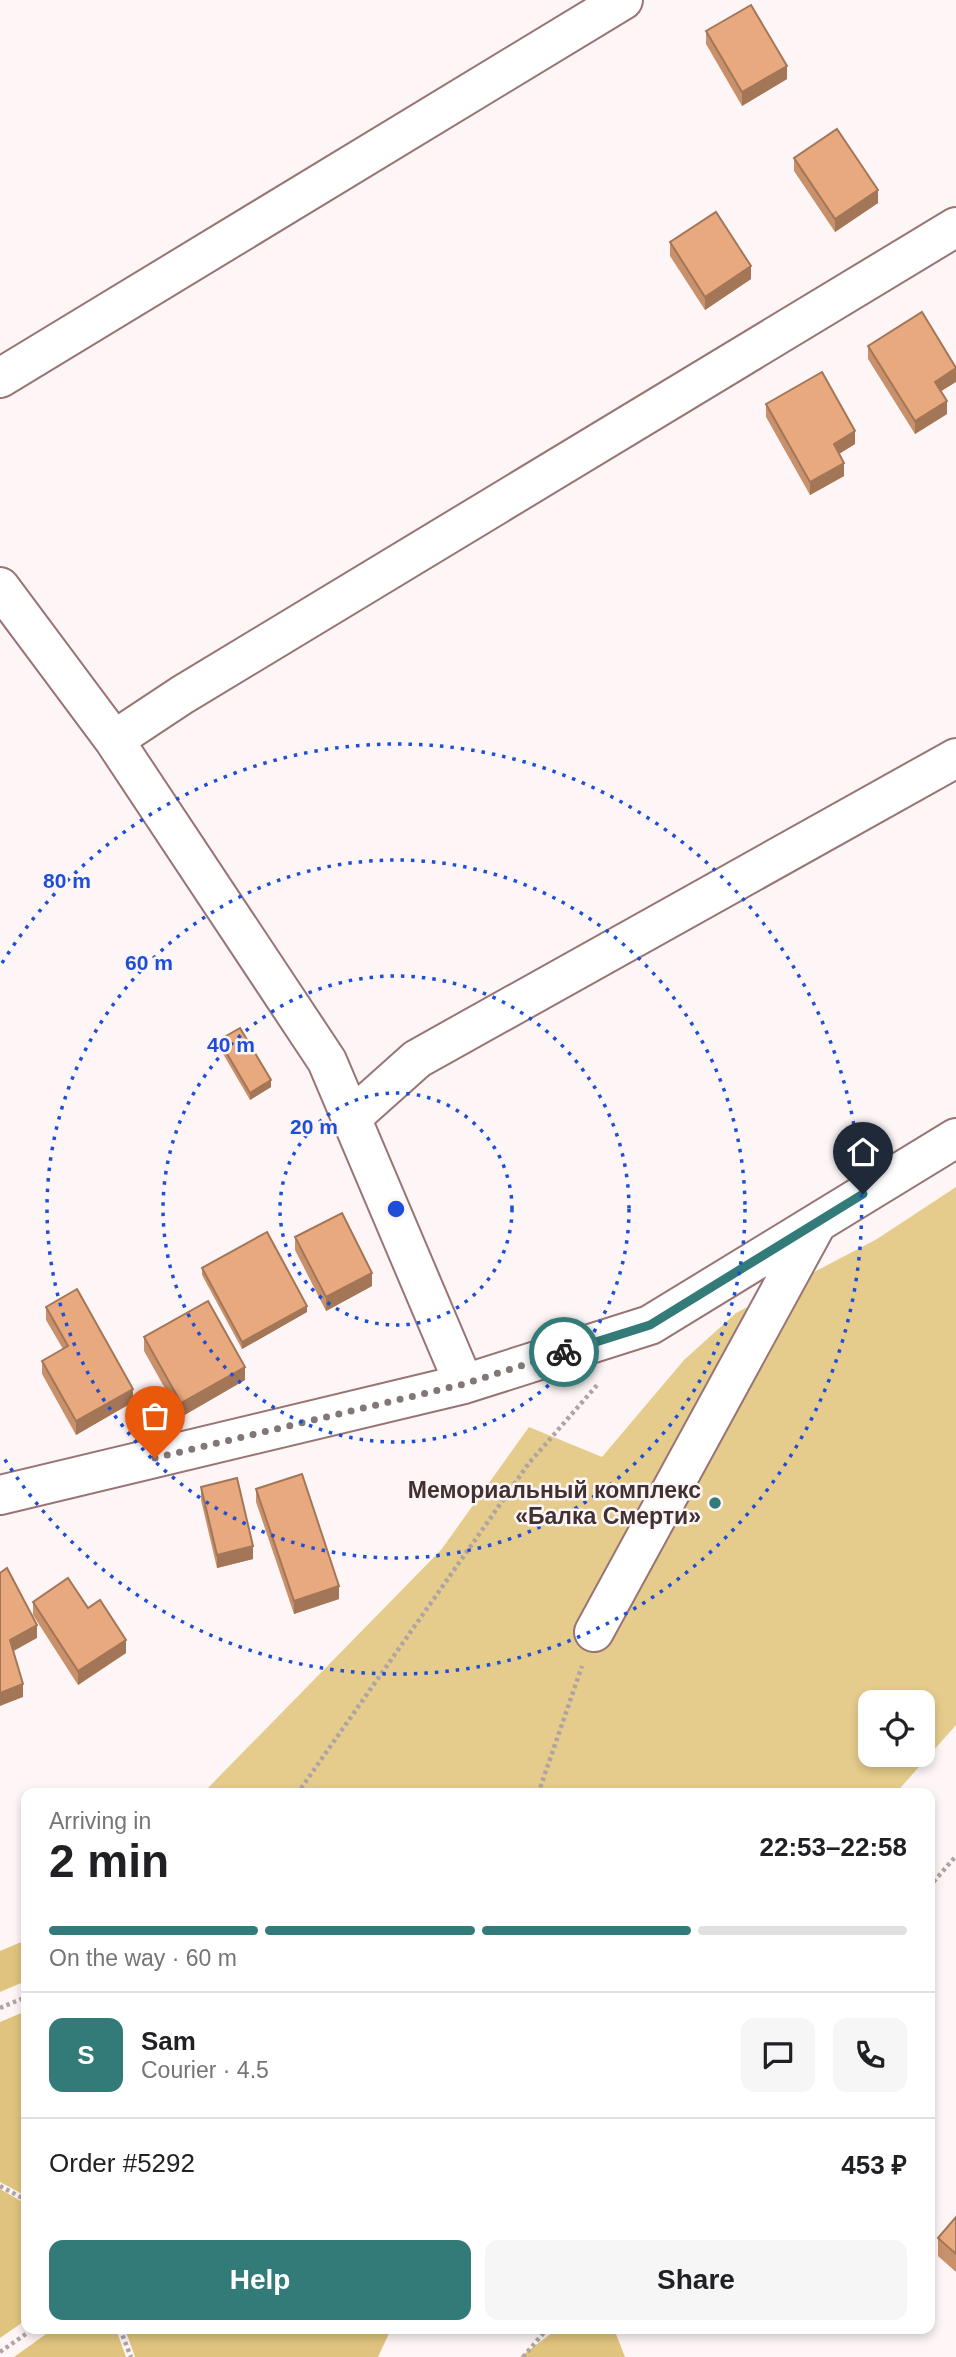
<!DOCTYPE html>
<html lang="en">
<head>
<meta charset="utf-8">
<style>
  :root { --surface:#fff; --page:#f6f6f6; --text:#202124; --muted:#757577; --line:#e0e0e0; --accent:#327b79 }
  body { margin:0; font-family:Helvetica,sans-serif; background:var(--page); color:var(--text); height:100vh; display:flex; flex-direction:column; font-size:26px; white-space:nowrap }
  * { box-sizing:border-box; margin:0 }
  p { font-size:23px; color:var(--muted) }
  .icon { flex:none; width:38px; height:38px; fill:none; stroke:currentColor; stroke-width:2; stroke-linecap:round; stroke-linejoin:round }
  .map { position:relative; flex:1; overflow:hidden }
  .panel { position:absolute; left:21px; top:1788px; width:914px; height:546px; display:flex; flex-direction:column; background:var(--surface); border-radius:14px; box-shadow:0 4px 10px #0003 }
  .panel>* { flex:none }
  .tools { position:absolute; left:858px; top:1690px; display:grid; gap:14px }
  .tools a { display:grid; place-items:center; width:77px; height:77px; border-radius:14px; background:var(--surface); box-shadow:0 4px 10px #0003; font-size:35px }
  .pin { position:absolute; display:grid; place-items:center; width:60px; height:60px; color:#fff; margin:-72px -30px; border-radius:50% 50% 50% 0; rotate:-45deg; box-shadow:0 0 7px #0007 }
  .pin .icon { rotate:45deg }
  .courier { position:absolute; display:grid; place-items:center; width:70px; height:70px; margin:-35px; border:5px solid #327b79; border-radius:50%; background:#fff; color:#222; box-shadow:0 2px 9px #0007 }
  .head em { font-style:normal; font-weight:700 }
  .head div { display:flex; flex-direction:column-reverse }
  .head { display:flex; align-items:center; justify-content:space-between; height:119px; padding:0 28px }
  h1 { font-size:46px; font-weight:700; line-height:52px }
  .bar { display:grid; grid-template-columns:repeat(4,1fr); gap:10px 7px; align-content:center; height:84px; padding:0 28px }
  .bar i { height:9px; border-radius:5px; background:var(--line) }
  .bar .selected { background:var(--accent) }
  .bar p { grid-column:span 4 }
  .line { display:flex; align-items:center; gap:18px; padding:0 28px; border-top:2px solid var(--line) }
  .line div { flex:1 }
  .round { display:grid; place-items:center; flex:none; width:74px; height:74px; border-radius:14px; background:var(--page) }
  .primary-button { display:flex; gap:14px; margin-top:auto; padding:14px 28px }
  .primary-button a { flex:1; height:80px; border-radius:14px; background:var(--accent); color:#fff; font-size:28px; font-weight:700; line-height:80px; text-align:center }
  .primary-button a+a { background:var(--page); color:var(--text) }
  .map>svg:first-child { display:block }
</style>
</head>
<body>
<div class="map">
<svg width="956" height="2357" viewBox="0 0 956 2357">
  <rect width="100%" height="100%" fill="#fef6f6"/>
  <!-- green -->
  <path fill="#e5cc8c" fill-rule="evenodd" d="M956,1187V1725L895,1794H202L441,1550L529,1427L602,1457L684,1360L736,1313L877,1239ZM870,1703H922V1755H870Z"/>
  <!-- forest -->
  <path fill="#e0c47e" d="M26,1940V1981L0,1992V1951Z
    M26,2011V2196L0,2182V2022Z
    M0,2189L26,2204V2320L0,2338Z
    M53,2329H116L126,2357H14Z
    M125,2329H391L378,2357H135Z
    M557,2329H614L625,2357H520Z"/>
  <g fill="none" stroke-linecap="round" stroke-linejoin="round">
    <defs>
      <path id="minor" d="M0,378L623,0
        M0,587L114,740L327,1061L464,1384
        M114,740L182,695L956,227
        M351,1118L417,1059L956,758
        M0,1495L464,1384L650,1325L956,1138
        M594,1632L816,1225"/>
    </defs>
    <!-- minor casing -->
    <use href="#minor" stroke="#997474" stroke-width="42"/>
    <!-- path -->
    <path stroke="#afa3a3" stroke-width="4.5" stroke-dasharray="3.5 3.5" stroke-linecap="butt" d="M297,1794L529,1463L598,1384
      M538,1794L582,1666
      M929,1887L956,1856
      M0,2008L26,1997
      M0,2186L26,2200
      M120,2329L131,2357
      M0,2352L33,2329
      M523,2357L547,2329"/>
    <!-- minor -->
    <use href="#minor" stroke="#fff" stroke-width="38"/>
  </g>
  <!-- wall -->
  <path fill="#c8916c" d="M706,31L787,79L742,106L706,44Z
    M794,158L878,203L835,232L794,171Z
    M670,242L751,279L705,310L670,256Z
    M868,346L941,391L947,414L915,434L868,359Z
    M766,404L855,444L839,454L844,476L810,495L766,417Z
    M219,1040L271,1087L250,1100L219,1047Z
    M295,1237L372,1286L326,1311L295,1250Z
    M202,1268L307,1312L242,1349L202,1275Z
    M46,1307L133,1402L76,1435L42,1374V1361L63,1349L46,1320Z
    M144,1337L245,1380L181,1417L144,1351Z
    M201,1487L253,1559L217,1568L201,1500Z
    M256,1489L339,1599L294,1614L256,1502Z
    M33,1602L88,1608L126,1653L78,1685L33,1615Z
    M956,2217V2272L938,2256V2238Z"/>
  <!-- shaded-wall -->
  <path fill="#a37658" d="M787,66V79L742,106V92Z
    M878,190V203L835,232V219Z
    M751,266V279L705,310V297Z
    M956,368V382L935,395V382Z
    M947,401V414L915,434V421Z
    M855,431V444L834,457V444Z
    M844,463V476L810,495V482Z
    M271,1080V1087L250,1100V1093Z
    M372,1273V1286L326,1311V1297Z
    M307,1306V1312L242,1349V1342Z
    M245,1367V1380L181,1417V1403Z
    M133,1389V1402L76,1435V1421Z
    M253,1546V1559L217,1568V1555Z
    M339,1586V1599L294,1614V1601Z
    M37,1625V1638L10,1653V1640Z
    M126,1640V1653L78,1685V1671Z
    M23,1684V1697L0,1706V1693Z"/>
  <!-- building -->
  <path fill="#e9a97e" stroke="#a37658" stroke-width="2" d="M751,5L787,66L742,92L706,31Z
    M837,129L878,190L835,219L794,158Z
    M716,212L751,266L705,297L670,242Z
    M922,312L956,368L935,382L947,401L915,421L868,346Z
    M822,372L855,431L834,444L844,463L810,482L766,404Z
    M240,1028L271,1080L250,1093L219,1040Z
    M342,1213L372,1273L326,1297L295,1237Z
    M267,1232L307,1306L242,1342L202,1268Z
    M77,1289L133,1389L76,1421L42,1361L68,1346L46,1307Z
    M208,1301L245,1367L181,1403L144,1337Z
    M302,1474L339,1586L294,1601L256,1489Z
    M237,1478L253,1546L217,1555L201,1487Z
    M7,1568L37,1625L10,1640L23,1684L0,1693V1573Z
    M68,1578L88,1608L100,1600L126,1640L78,1671L33,1602Z
    M956,2217V2254L938,2238Z"/>
  <g fill="none" stroke-linecap="round" stroke-linejoin="round">
    <!-- done -->
    <path stroke="#837676" stroke-width="7" stroke-dasharray="0 12.6" d="M155,1458L464,1384L564,1352"/>
    <!-- route -->
    <path stroke="#327b79" stroke-width="9" d="M564,1352L650,1325L863,1194"/>
  </g>
  <!-- distance rings -->
  <g fill="none" stroke="#1d4ed8" stroke-width="3.5" stroke-dasharray="3.5 7">
    <circle cx="396" cy="1209" r="116"/>
    <circle cx="396" cy="1209" r="233"/>
    <circle cx="396" cy="1209" r="349"/>
    <path d="M2 963A465 465 0 1 1 2 1455"/>
  </g>
  <!-- markers -->
  <circle fill="#327b79" stroke="#fef6f6" stroke-width="2.5" cx="715" cy="1503" r="7"/>
  <g text-anchor="middle" dominant-baseline="central" stroke-width="5" stroke-linejoin="round" paint-order="stroke">
    <!-- poi labels -->
    <g font-size="23" font-weight="bold" fill="#413131" stroke="#fef6f6" text-anchor="end">
      <text x="701" y="1490">Мемориальный комплекс<tspan x="701" dy="26">«Балка Смерти»</tspan></text>
    </g>
  </g>
  <circle cx="396" cy="1209" r="10" fill="#1d4ed8" stroke="#fef6f6" stroke-width="3.5"/>
  <g font-size="21" text-anchor="middle" font-weight="bold" fill="#1d4ed8" stroke="#fef6f6" stroke-width="5" stroke-linejoin="round" paint-order="stroke">
    <text x="67" y="888">80 m</text>
    <text x="149" y="970">60 m</text>
    <text x="231" y="1052">40 m</text>
    <text x="314" y="1134">20 m</text>
  </g>
</svg>
<div class="tools">
<a><svg class="icon" aria-label="locate" viewBox="0 0 24 24"><circle cx="12" cy="12" r="6"/><path d="M12 2v4M12 18v4M2 12h4M18 12h4"/></svg></a>
</div>
<div class="pin" style="left:155px;top:1458px;background:#ea580c"><svg class="icon" aria-label="bag" viewBox="0 0 24 24"><path d="M5 8h14l-1 12H6zM9 8a3 3 0 0 1 6 0"/></svg></div>
<div class="pin" style="left:863px;top:1194px;background:#1f2937"><svg class="icon" aria-label="home" viewBox="0 0 24 24"><path d="M3 11l9-7 9 7M6 9v11h12V9"/></svg></div>
<div class="courier" style="left:564px;top:1352px"><svg class="icon" aria-label="bike" viewBox="0 0 24 24"><circle cx="6" cy="16" r="4"/><circle cx="18" cy="16" r="4"/><path d="M6 16l4-8h5l3 8M10 8l3 8H6M13 5h3"/></svg></div>
<section class="panel">
<div class="head"><div><h1>2 min</h1><p>Arriving in</p></div><em>22:53–22:58</em></div>
<div class="bar"><i class="selected"></i><i class="selected"></i><i class="selected"></i><i></i><p>On the way · 60 m</p></div>
<div class="line" style="height:126px"><b class="round" style="background:var(--accent);color:#fff">S</b><div><b>Sam</b><p>Courier · 4.5</p></div><a class="round"><svg class="icon" aria-label="chat" viewBox="0 0 24 24"><path d="M4 5h16v11H9l-5 4z"/></svg></a><a class="round"><svg class="icon" aria-label="phone" viewBox="0 0 24 24"><path d="M5 4h4l2 5-3 2q2 4 5 5l2-3 5 2v4C11 20 4 13 5 4z"/></svg></a></div>
<div class="line" style="height:91px"><div>Order #5292</div><b>453 ₽</b></div>
<div class="primary-button"><a>Help</a><a>Share</a></div>
</section>
</div>
</body>
</html>
